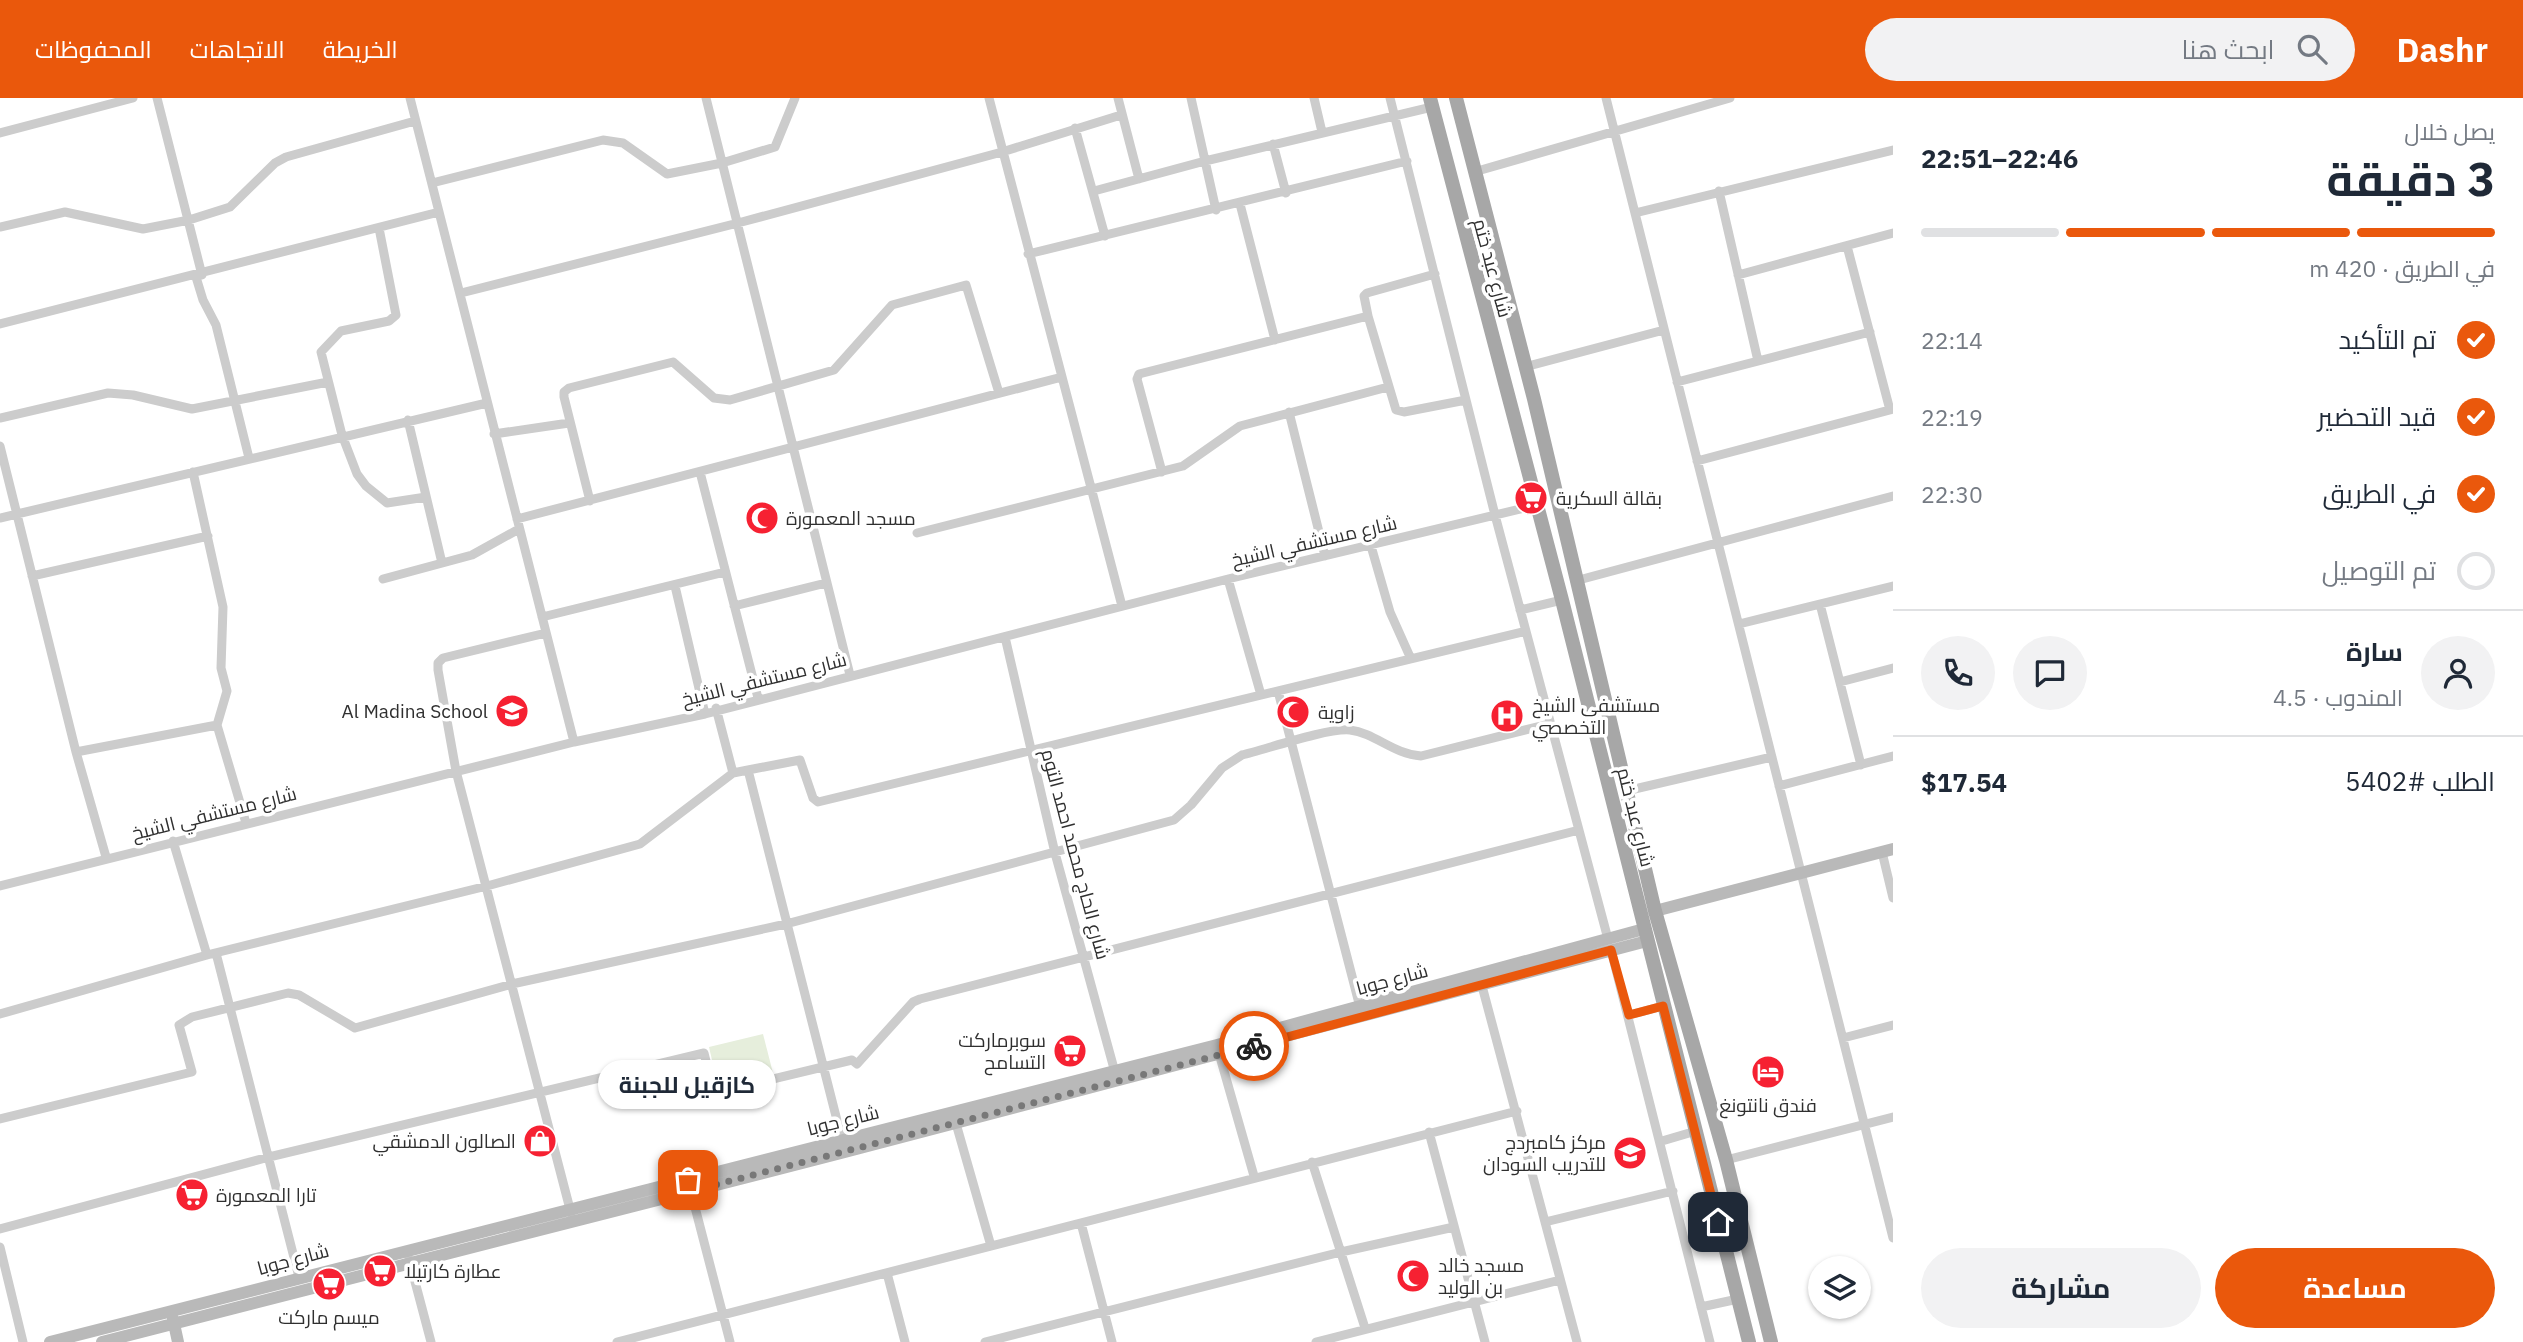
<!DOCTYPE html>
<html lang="ar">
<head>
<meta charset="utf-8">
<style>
  :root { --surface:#fff; --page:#f2f2f3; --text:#1f2937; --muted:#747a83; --line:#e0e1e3; --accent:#ea580c }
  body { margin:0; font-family:"IBM Plex Sans",Cairo,sans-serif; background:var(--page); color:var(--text); direction:rtl; height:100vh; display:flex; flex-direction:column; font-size:26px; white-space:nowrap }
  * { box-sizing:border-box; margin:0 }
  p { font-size:23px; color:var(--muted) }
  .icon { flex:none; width:38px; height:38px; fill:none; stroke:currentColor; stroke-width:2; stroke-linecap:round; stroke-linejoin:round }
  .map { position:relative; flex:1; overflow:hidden; direction:ltr }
  .details { display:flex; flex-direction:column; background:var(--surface); width:630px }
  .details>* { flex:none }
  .tools { position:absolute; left:1808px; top:1158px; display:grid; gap:14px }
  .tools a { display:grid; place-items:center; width:63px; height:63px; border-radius:50%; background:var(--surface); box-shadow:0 2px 5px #0004; font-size:35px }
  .pin { position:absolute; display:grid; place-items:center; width:60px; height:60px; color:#fff; margin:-30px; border-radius:14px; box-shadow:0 4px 10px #0006 }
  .courier { position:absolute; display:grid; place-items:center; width:70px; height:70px; margin:-35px; border:5px solid #ea580c; border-radius:50%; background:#fff; color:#222; box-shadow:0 2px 9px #0007 }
  .bubble { position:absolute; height:49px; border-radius:24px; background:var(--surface); box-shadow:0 2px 5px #0004; font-size:23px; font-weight:700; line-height:49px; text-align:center; direction:rtl }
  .summary em { font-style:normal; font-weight:700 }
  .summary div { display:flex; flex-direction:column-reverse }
  .summary { display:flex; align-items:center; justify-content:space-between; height:119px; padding:0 28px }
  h1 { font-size:46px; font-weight:700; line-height:52px }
  .bar { display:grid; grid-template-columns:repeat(4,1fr); gap:10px 7px; align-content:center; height:84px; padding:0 28px }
  .bar i { height:9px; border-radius:5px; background:var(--line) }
  .bar .active { background:var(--accent) }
  .bar p { grid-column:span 4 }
  .line { display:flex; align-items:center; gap:18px; padding:0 28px; border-top:2px solid var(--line) }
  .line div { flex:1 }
  .round { display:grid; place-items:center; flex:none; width:74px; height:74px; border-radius:37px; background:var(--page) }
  ol { padding:0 28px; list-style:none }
  li { display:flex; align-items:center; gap:21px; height:77px }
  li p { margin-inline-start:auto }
  li .icon { padding:7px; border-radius:50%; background:var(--accent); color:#fff; stroke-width:4 }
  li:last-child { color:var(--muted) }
  li i { width:38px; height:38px; border:4px solid var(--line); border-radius:50% }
  .button { display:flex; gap:14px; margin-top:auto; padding:14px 28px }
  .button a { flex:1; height:80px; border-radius:42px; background:var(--accent); color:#fff; font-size:28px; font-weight:700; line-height:80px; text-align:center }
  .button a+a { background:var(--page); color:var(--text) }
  header { display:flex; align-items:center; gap:42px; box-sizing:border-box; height:98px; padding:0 35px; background:var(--accent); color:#fff }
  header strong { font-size:33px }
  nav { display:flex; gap:38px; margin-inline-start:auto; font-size:24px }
  .search { width:490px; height:63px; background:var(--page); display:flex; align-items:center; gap:18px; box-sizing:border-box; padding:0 24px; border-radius:38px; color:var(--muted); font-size:26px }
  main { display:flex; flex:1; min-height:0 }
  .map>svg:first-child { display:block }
</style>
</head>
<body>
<header>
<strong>Dashr</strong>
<div class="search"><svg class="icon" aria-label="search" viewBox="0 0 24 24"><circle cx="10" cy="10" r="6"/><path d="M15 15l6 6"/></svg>ابحث هنا</div>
<nav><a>الخريطة</a><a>الاتجاهات</a><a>المحفوظات</a></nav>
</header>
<main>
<section class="details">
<div class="summary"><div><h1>3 دقيقة</h1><p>يصل خلال</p></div><em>22:46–22:51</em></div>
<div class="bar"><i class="active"></i><i class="active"></i><i class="active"></i><i></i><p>في الطريق · 420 m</p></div>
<ol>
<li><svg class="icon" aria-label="check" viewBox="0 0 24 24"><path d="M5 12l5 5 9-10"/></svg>تم التأكيد<p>22:14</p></li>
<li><svg class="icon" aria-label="check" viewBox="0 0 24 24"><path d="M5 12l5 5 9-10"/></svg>قيد التحضير<p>22:19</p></li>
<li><svg class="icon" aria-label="check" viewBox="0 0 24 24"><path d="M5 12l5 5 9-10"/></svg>في الطريق<p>22:30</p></li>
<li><i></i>تم التوصيل</li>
</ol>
<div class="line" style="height:126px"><a class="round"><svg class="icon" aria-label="person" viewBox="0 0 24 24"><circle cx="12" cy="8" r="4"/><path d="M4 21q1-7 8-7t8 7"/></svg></a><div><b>سارة</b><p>المندوب · 4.5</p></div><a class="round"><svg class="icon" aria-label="chat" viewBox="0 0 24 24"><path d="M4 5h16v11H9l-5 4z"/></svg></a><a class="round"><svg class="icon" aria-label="phone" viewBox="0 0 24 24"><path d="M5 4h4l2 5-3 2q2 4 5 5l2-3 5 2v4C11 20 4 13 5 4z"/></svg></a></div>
<div class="line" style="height:91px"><div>الطلب #5402</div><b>$17.54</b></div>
<div class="button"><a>مساعدة</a><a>مشاركة</a></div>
</section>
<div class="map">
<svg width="1893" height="1244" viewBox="0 0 1893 1244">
  <rect width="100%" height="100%" fill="#fff"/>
  <!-- green -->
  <path fill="#e6eedc" d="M763,936L773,975L718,988L709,949Z"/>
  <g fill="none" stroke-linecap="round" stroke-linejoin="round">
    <!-- street -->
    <path stroke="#ccc" stroke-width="9" d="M157,0L202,177
      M410,0L574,644
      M706,0L850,577
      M989,0L1122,508
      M1118,0L1139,81
      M1191,0L1216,112
      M1314,0L1322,34
      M1390,0L1495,417L1608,841
      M1606,0L1893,1140
      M1075,30L1105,138
      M0,35L133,0
      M1273,46L1286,95
      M1474,74L1730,0
      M432,85L603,42L623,45L667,76L722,65L775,49L795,0
      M1094,93L1205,63L1432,9
      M1719,93L1758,263
      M1240,106L1275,242
      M1635,115L1893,52
      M0,129L65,114L143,131L189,122L230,109L275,65L286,59L415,23
      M379,130L396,217L389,223L341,233L321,254L342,337L357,376L366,388L387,405L426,399
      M1847,148L1890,312
      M1028,156L1407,63
      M1738,177L1893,135
      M196,179L203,202L216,227L249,360
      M461,195L738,125L1002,54L1121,17
      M1368,218L1364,198L1367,195L1435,176
      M0,226L439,114
      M1525,269L1664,232
      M1677,284L1870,234
      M1289,314L1325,458
      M0,320L108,295L133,297L192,311L328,284
      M408,322L442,465
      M494,336L569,325
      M0,348L76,654L106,759
      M1697,363L1893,311
      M193,374L223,509L221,570L227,593L217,627L246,725
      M700,374L758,600
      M1162,374L1137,281L1139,276L1368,218L1396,312L1404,314L1466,302
      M590,403L564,299V294L569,290L673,264L714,300L730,302L834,272L892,207L966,187L999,295
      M0,420L487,305
      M517,421L1062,279
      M917,435L1183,368L1240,328L1388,289
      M1371,448L1390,514L1411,561
      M32,478L208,438
      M383,481L472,457L519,431
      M1228,481L1261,597
      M1575,483L1893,398
      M675,488L705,616
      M1820,506L1861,667
      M734,508L826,485
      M1520,512L1562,502
      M542,519L725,474
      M1739,526L1893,488
      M546,535L443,560L438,565V572L456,673L571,1115
      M1005,539L1055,755L1116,978
      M1840,584L1893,570
      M1278,593L1360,909
      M716,610L733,675L748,672L842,1042
      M76,654L217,627
      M748,672L800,662L813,700L818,704L1526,533
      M1779,688L1893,658
      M1626,693L1772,659
      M173,743L207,857
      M1882,754L1893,800
      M0,788L574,644L705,616L1228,481L1537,407
      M1611,852L1710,1244
      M216,855L299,1179
      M1482,888L1577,1244
      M0,916L207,857L487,788L640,746L733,675
      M1629,917L1663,908
      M1843,940L1893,927
      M1218,952L1254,1078
      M0,1021L192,974L179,927L192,919L288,895L299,897L355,930L512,886L786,826L1174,722L1191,707L1222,670L1242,657C1267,651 1327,630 1350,632C1375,635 1393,656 1421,658L1549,626
      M955,1022L991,1148
      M1429,1034L1485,1244
      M1662,1043L1696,1033
      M1726,1062L1893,1019
      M1312,1064L1365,1230
      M690,1090L730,1244
      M1545,1124L1673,1093
      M1081,1125L1112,1244
      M0,1131L269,1059L704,955L714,995L852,962L857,966L913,904L920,901L1579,732
      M0,1149L23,1244
      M409,1161L431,1244
      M887,1175L905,1244
      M1701,1209L1738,1201
      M617,1244L1517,1013
      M985,1244L1341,1154L1454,1129
      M1316,1244L1560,1182"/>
    <!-- secondary -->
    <path stroke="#b9b9b9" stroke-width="12" d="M1655,813L1893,751
      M173,1221L178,1244
      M50,1244L1217,947L1644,831
      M102,1244L841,1055L1647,843"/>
    <!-- primary -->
    <path stroke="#a7a7a7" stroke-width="14" d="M1430,0L1562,502L1749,1244
      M1456,0L1534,301L1655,813L1726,1062L1771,1244"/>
  </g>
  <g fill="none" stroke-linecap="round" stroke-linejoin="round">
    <!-- done -->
    <path stroke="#787878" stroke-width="7" stroke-dasharray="0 12.6" d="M688,1082L691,1093L1254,948"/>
    <!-- route -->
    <path stroke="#ea580c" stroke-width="9" d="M1254,948L1611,852L1629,917L1663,908L1718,1124"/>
  </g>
  <!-- icons -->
  <defs>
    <symbol id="supermarket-disc" viewBox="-11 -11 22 22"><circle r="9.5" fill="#f62132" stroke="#fff"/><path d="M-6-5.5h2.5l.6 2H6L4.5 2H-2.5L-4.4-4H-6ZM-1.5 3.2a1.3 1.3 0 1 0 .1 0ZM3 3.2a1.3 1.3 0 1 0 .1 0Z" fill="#fff"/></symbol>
    <symbol id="mosque-disc" viewBox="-11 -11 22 22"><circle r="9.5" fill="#f62132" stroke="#fff"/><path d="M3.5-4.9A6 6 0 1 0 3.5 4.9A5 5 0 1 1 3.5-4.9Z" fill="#fff"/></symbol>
    <symbol id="school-disc" viewBox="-11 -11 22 22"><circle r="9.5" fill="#f62132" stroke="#fff"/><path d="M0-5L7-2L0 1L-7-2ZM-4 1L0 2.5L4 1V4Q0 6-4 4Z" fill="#fff"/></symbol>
    <symbol id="hospital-disc" viewBox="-11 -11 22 22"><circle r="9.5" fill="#f62132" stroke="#fff"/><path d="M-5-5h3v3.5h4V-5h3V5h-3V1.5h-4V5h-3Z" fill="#fff"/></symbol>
    <symbol id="hotel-disc" viewBox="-11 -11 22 22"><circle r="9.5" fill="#f62132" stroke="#fff"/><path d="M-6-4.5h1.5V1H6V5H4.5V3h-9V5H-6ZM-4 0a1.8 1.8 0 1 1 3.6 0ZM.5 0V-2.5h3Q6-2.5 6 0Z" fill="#fff"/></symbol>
    <symbol id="shop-disc" viewBox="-11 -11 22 22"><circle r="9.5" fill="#f62132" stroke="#fff"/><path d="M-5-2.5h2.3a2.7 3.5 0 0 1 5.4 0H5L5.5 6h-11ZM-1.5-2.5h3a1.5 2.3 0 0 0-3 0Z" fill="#fff"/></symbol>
    <symbol id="university-disc" viewBox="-11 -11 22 22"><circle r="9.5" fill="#f62132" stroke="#fff"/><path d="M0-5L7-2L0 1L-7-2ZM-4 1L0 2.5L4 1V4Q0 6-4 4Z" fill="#fff"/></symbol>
  </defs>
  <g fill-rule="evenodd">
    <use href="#supermarket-disc" x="1512" y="381" width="38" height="38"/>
    <use href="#mosque-disc" x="743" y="401" width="38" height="38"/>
    <use href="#school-disc" x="493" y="594" width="38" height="38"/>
    <use href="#mosque-disc" x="1274" y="595" width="38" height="38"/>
    <use href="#hospital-disc" x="1488" y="599" width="38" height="38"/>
    <use href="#supermarket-disc" x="1051" y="934" width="38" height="38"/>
    <use href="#hotel-disc" x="1749" y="955" width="38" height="38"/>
    <use href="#shop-disc" x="521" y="1024" width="38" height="38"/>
    <use href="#university-disc" x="1611" y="1036" width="38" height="38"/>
    <use href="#supermarket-disc" x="173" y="1078" width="38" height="38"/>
    <use href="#supermarket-disc" x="361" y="1154" width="38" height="38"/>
    <use href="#mosque-disc" x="1394" y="1159" width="38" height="38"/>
    <use href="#supermarket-disc" x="310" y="1167" width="38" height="38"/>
  </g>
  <g text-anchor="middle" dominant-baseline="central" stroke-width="7" stroke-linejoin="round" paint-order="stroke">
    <!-- street labels -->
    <g font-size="19" fill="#2f2f2f" stroke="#fff">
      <text transform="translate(1493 170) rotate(75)">شارع عبد ختم</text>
      <text transform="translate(1314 443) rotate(-13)">شارع مستشفي الشيخ</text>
      <text transform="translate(764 581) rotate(-14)">شارع مستشفي الشيخ</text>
      <text transform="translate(214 715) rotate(-14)">شارع مستشفي الشيخ</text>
      <text transform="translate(1636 719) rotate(76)">شارع عبد ختم</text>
      <text transform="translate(1076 756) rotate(75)">شارع الحاج محمد احمد التوم</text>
      <text transform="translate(1392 881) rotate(-15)">شارع جوبا</text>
      <text transform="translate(843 1022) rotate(-14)">شارع جوبا</text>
      <text transform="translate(293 1161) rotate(-15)">شارع جوبا</text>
    </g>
    <!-- poi labels -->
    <g font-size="19" fill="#2f2f2f" stroke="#fff" text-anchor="start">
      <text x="1556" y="400">بقالة السكرية</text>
      <text x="786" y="420">مسجد المعمورة</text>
      <text x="1532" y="607">مستشفى الشيخ<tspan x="1532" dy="22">التخصصي</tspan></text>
      <text x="488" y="613" text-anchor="end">Al Madina School</text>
      <text x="1318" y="614">زاوية</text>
      <text x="1046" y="942" text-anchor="end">سوبرماركت<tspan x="1046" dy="22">التسامح</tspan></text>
      <text x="1768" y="1007" text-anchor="middle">فندق نانتونغ</text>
      <text x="516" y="1043" text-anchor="end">الصالون الدمشقي</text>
      <text x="1606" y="1044" text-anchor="end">مركز كامبردج<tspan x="1606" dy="22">للتدريب السودان</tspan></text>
      <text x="216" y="1097">تارا المعمورة</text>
      <text x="1438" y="1167">مسجد خالد<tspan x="1438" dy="22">بن الوليد</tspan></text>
      <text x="404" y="1173">عطارة كارتيلا</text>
      <text x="329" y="1219" text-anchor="middle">ميسم ماركت</text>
    </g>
  </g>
</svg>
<div class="tools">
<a><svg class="icon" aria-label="layers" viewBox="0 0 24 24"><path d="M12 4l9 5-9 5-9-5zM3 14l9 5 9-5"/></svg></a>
</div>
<div class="pin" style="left:688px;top:1082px;background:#ea580c"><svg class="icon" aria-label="bag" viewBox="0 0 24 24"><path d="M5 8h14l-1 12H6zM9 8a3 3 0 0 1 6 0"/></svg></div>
<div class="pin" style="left:1718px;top:1124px;background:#1f2937"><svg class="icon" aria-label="home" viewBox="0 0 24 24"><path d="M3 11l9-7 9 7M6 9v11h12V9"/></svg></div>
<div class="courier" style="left:1254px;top:948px"><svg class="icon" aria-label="bike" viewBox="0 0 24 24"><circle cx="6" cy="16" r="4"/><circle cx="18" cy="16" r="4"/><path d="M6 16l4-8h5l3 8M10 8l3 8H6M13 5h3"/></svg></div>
<div class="bubble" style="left:598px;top:962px;width:178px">كازقيل للجبنة</div>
</div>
</main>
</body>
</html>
